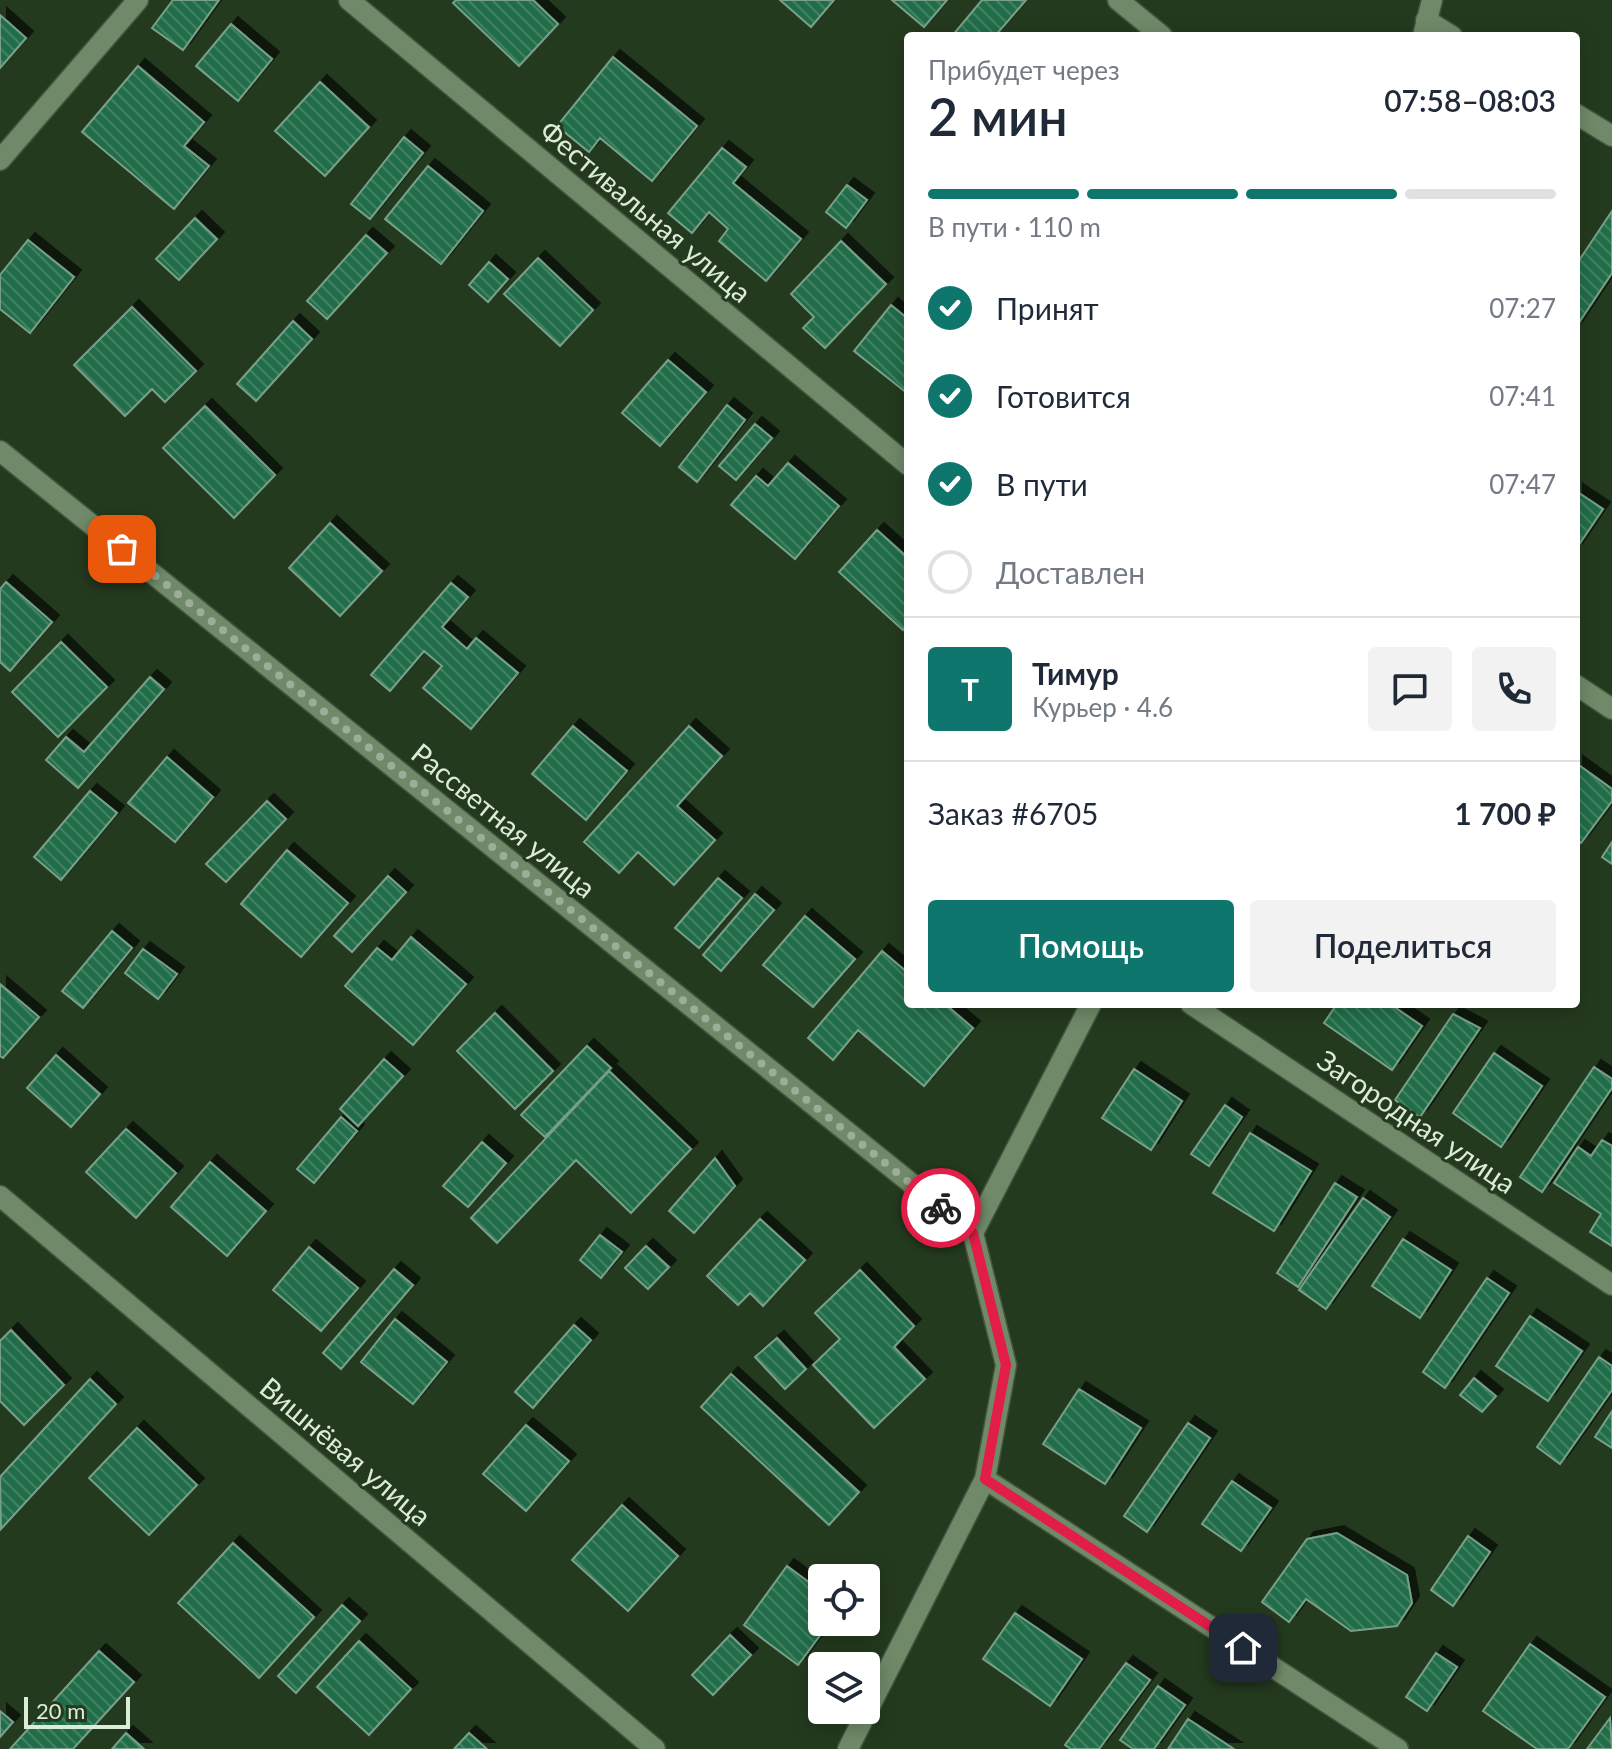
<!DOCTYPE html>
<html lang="ru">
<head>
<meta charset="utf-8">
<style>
  :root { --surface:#fff; --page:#f2f2f3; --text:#1f2937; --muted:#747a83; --line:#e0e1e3; --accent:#0f766e }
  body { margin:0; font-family:Lato,sans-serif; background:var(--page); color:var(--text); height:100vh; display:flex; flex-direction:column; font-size:30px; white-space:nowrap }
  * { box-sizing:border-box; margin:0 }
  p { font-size:26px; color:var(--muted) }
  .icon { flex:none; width:44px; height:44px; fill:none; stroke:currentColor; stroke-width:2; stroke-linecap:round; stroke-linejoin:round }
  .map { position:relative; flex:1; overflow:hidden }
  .drawer { position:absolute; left:904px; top:32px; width:676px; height:976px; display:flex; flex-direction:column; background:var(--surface); border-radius:8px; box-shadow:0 4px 20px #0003 }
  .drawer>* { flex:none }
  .tools { position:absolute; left:808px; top:1564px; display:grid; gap:16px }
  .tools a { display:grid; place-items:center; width:72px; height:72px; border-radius:8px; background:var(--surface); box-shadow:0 4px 20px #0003; font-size:40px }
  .scale { position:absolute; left:24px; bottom:20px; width:106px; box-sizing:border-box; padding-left:8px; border:4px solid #ddebd9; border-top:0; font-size:22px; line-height:28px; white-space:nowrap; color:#ddebd9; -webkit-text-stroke:6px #243a1e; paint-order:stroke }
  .pin { position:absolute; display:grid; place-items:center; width:68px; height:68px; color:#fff; margin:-34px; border-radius:16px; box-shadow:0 4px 12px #0006 }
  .courier { position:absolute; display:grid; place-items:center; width:80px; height:80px; margin:-40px; border:6px solid #e11d48; border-radius:50%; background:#fff; color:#222; box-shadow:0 2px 10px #0007 }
  .head em { font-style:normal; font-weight:600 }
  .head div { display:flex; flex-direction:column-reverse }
  .head { display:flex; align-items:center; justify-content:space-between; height:136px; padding:0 24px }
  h1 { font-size:52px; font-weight:600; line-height:60px }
  .bar { display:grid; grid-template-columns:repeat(4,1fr); gap:12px 8px; align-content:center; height:96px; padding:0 24px }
  .bar i { height:10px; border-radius:6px; background:var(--line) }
  .bar .selected { background:var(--accent) }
  .bar p { grid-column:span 4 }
  .line { display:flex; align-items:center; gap:20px; padding:0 24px; border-top:2px solid var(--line) }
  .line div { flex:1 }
  .round { display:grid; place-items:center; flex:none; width:84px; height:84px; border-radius:8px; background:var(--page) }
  ol { padding:0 24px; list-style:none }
  li { display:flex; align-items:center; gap:24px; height:88px }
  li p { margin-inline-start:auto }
  li .icon { padding:8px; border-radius:50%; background:var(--accent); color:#fff; stroke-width:4 }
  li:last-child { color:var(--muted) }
  li i { width:44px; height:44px; border:4px solid var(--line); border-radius:50% }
  .button { display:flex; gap:16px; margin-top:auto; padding:16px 24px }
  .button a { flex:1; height:92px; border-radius:8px; background:var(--accent); color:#fff; font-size:32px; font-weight:600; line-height:92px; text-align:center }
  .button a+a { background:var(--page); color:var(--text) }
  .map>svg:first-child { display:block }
</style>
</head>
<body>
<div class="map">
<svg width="1612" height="1749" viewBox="0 0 1612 1749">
  <defs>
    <pattern id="building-back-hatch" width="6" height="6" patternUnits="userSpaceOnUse" patternTransform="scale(2)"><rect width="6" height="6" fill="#226d4a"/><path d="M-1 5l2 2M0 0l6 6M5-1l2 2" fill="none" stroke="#428264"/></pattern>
    <filter id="shadow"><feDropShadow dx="7" dy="-7" stdDeviation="0" flood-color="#0009"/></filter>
  </defs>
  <rect width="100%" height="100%" fill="#243a1e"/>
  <!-- building -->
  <path fill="url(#building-back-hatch)" stroke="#78a089" stroke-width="2" filter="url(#shadow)" d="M173,0H219L183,50L152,28Z
    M456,0H533L558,24L519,66L453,3Z
    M780,0H834L811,27Z
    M892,0H947L924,27Z
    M982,0H1026L995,36H952Z
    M0,15L26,38L0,68Z
    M231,24L272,59L238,101L196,66Z
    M613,57L697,126L652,181L600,138L589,152L557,126Z
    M138,66L204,122L184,146L209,166L174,209L82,132Z
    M320,82L369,127L325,176L275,131Z
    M404,137L423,153L370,219L351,204Z
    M722,148L746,167L733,183L801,239L766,281L719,241L728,229L709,212L692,233L668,213Z
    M428,166L483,211L441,264L385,219Z
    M847,185L867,200L846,228L826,212Z
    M1612,211V273L1576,327V265Z
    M195,218L217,239L179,280L156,259Z
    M366,235L387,253L327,319L307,301Z
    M28,240L74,277L30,333L0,309V275Z
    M841,241L886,284L825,348L803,328L814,317L791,294Z
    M538,258L593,310L560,346L504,294Z
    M489,262L508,279L488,302L469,285Z
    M891,305L908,319V394L854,351Z
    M132,307L196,371L165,402L152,389L125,416L74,365Z
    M293,321L312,339L256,401L237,384Z
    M668,360L706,392L660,446L622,413Z
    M727,405L745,420L697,482L679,467Z
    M205,406L275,475L234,518L163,448Z
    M755,424L772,438L736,480L719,466Z
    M788,463L839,506L795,559L731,505L756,476L768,486Z
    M1576,491L1603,509L1576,549Z
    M330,523L382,571L340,616L289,568Z
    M877,530L908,558V625L903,630L839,572Z
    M6,582L52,622L10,671L0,662V589Z
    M451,583L468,597L442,627L467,649L476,638L518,673L471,729L423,688L442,666L424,651L390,691L371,675Z
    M61,642L107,687L58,737L12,692Z
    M150,677L164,689L78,788L46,760L66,737L84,752Z
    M573,726L627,771L586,820L532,774Z
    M689,726L722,756L677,806L715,840L674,885L638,852L619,873L584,842Z
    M167,757L213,797L175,842L128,803Z
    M1576,763L1612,789V801L1581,843L1576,839Z
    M90,791L117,813L61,880L34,857Z
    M267,801L286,819L226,882L206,864Z
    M1612,842V864L1602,857Z
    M287,850L348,903L301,957L241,904Z
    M388,876L406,892L352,952L334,936Z
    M718,878L742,898L699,948L675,928Z
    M755,894L774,910L721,971L703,955Z
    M805,916L855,959L813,1007L763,965Z
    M112,931L132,948L83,1008L62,991Z
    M411,937L466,984L413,1045L345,986L377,948L392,960Z
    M143,949L177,974L158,999L125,973Z
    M882,951L908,973V1004H945L973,1028L924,1086L858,1030L833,1060L808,1038Z
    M0,984L39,1017L3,1058L0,1056Z
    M1337,1004H1390L1422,1026L1392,1070L1324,1023Z
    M495,1013L553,1071L515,1109L457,1051Z
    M1453,1014L1480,1028L1420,1117L1395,1100Z
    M587,1046L611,1068L545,1137L521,1115Z
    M1494,1053L1542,1086L1501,1147L1453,1113Z
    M56,1055L100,1094L71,1127L27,1088Z
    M384,1059L403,1076L358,1126L340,1109Z
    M1594,1067L1612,1079V1088L1542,1192L1520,1177Z
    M1134,1069L1182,1101L1151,1150L1102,1118Z
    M609,1071L691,1149L631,1213L576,1160L497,1243L471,1218Z
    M1225,1105L1242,1117L1209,1166L1191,1154Z
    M341,1117L357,1131L314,1183L297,1169Z
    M126,1129L176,1173L136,1218L86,1172Z
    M1250,1133L1311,1171L1274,1231L1213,1193Z
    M1602,1140L1612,1146V1246L1590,1232L1601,1214L1554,1183L1578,1147L1591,1156Z
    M482,1142L506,1163L468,1207L443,1186Z
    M715,1158L735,1186L694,1233L669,1211Z
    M210,1162L266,1211L227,1256L171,1207Z
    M1335,1183L1357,1197L1298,1287L1277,1273Z
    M1363,1198L1390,1217L1326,1309L1299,1290Z
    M760,1219L805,1260L763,1306L750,1293L738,1305L707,1276Z
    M600,1235L622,1252L601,1278L580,1260Z
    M1403,1239L1451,1270L1420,1318L1372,1286Z
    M646,1246L669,1267L648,1289L625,1268Z
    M309,1247L358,1288L321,1331L273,1290Z
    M394,1269L413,1285L341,1369L323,1353Z
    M860,1270L914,1326L894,1347L925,1379L874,1428L813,1365L840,1339L815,1313Z
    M1487,1278L1509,1293L1445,1388L1423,1372Z
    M1530,1316L1582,1351L1548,1401L1496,1366Z
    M395,1319L447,1362L413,1404L361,1362Z
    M574,1325L591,1340L533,1408L515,1392Z
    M11,1330L64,1385L24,1425L0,1401V1341Z
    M777,1338L806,1369L785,1389L755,1357Z
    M1599,1357L1612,1366V1390L1560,1464L1537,1447Z
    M731,1374L859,1492L829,1525L701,1407Z
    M1474,1378L1496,1396L1482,1412L1460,1395Z
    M90,1379L116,1404L1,1529L0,1477Z
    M1079,1389L1141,1428L1105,1484L1043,1444Z
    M1612,1411V1448L1595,1437Z
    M1188,1423L1210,1438L1147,1532L1124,1516Z
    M526,1425L569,1461L526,1511L483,1474Z
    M137,1428L197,1485L149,1535L89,1478Z
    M1232,1481L1271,1508L1241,1551L1202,1524Z
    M622,1505L678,1556L628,1611L572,1560Z
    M1337,1533L1407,1575L1412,1603L1397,1626L1351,1631L1306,1599L1289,1622L1262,1602L1307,1539Z
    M1468,1536L1490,1552L1453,1606L1431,1590Z
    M233,1543L314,1617L259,1678L178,1603Z
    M787,1566L822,1592V1622H830L798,1665L744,1625Z
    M342,1605L360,1621L296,1693L278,1676Z
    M1015,1613L1082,1659L1050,1706L983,1659Z
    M730,1635L751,1655L713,1695L692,1675Z
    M359,1641L411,1689L369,1735L317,1687Z
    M1530,1644L1605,1697L1568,1749H1537L1483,1711Z
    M99,1651L134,1682L73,1749H10Z
    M1436,1653L1457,1667L1427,1711L1406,1697Z
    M1126,1663L1150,1680L1099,1749H1071L1065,1745Z
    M1158,1686L1185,1705L1154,1749H1133L1120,1740Z
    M0,1711L13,1722L0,1737Z
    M1610,1718L1612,1749H1587Z
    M1188,1719L1234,1749H1168Z
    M126,1733L144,1749H112Z
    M469,1733L487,1749H454Z"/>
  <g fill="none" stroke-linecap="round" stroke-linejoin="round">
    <defs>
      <path id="minor" d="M1118,0L1162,36
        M1426,20L1452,36
        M1423,36L1432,0
        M1576,114L1612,136
        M0,160L138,0
        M0,451L973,1233
        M1576,685L1612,709
        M1191,1004L1612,1285
        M0,1196L655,1749
        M985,1479L1398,1749"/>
      <path id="tertiary" d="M349,0L908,465
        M848,1749L985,1479L1006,1365L973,1233L1091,1004"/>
    </defs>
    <!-- minor casing -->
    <use href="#minor" stroke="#42563d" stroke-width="23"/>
    <!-- tertiary casing -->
    <use href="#tertiary" stroke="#42563d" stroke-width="23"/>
    <!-- minor -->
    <use href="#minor" stroke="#708a69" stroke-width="20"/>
    <!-- tertiary -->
    <use href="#tertiary" stroke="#708a69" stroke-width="20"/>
  </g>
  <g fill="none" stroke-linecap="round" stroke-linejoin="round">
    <!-- done -->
    <path stroke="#9cad98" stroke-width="8" stroke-dasharray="0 14.4" d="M122,549L941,1208"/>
    <!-- route -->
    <path stroke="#e11d48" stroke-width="10" d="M941,1208L973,1233L1006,1365L985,1479L1243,1648"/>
  </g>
  <g text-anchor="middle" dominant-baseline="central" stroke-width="6" stroke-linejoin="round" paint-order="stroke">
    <!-- street labels -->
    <g font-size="28" fill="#ddebd9" stroke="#243a1e">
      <text transform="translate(646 211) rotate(40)">Фестивальная улица</text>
      <text transform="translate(504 820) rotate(39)">Рассветная улица</text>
      <text transform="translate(1417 1121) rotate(34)">Загородная улица</text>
      <text transform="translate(346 1451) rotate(40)">Вишнёвая улица</text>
    </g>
  </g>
</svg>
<div class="tools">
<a><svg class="icon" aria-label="locate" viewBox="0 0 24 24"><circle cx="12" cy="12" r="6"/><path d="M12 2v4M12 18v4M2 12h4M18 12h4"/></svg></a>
<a><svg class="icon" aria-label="layers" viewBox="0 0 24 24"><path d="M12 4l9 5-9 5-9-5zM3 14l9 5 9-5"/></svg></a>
</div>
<div class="scale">20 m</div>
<div class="pin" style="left:122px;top:549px;background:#ea580c"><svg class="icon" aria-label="bag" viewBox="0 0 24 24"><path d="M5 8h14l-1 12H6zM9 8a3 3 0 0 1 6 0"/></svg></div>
<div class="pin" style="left:1243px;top:1648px;background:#1f2937"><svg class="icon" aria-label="home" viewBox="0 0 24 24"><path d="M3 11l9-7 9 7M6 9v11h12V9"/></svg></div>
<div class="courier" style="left:941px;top:1208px"><svg class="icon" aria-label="bike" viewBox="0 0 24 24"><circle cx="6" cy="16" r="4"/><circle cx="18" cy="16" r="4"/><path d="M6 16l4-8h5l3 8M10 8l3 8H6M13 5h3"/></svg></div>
<section class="drawer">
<div class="head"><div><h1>2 мин</h1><p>Прибудет через</p></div><em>07:58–08:03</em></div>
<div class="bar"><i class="selected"></i><i class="selected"></i><i class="selected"></i><i></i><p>В пути · 110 m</p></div>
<ol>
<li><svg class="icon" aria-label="check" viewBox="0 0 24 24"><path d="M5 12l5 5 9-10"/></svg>Принят<p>07:27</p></li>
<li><svg class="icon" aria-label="check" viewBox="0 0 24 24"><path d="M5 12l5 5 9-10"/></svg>Готовится<p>07:41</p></li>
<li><svg class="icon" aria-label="check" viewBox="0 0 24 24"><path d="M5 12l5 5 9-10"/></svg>В пути<p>07:47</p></li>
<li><i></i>Доставлен</li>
</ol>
<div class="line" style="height:144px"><b class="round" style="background:var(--accent);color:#fff">Т</b><div><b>Тимур</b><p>Курьер · 4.6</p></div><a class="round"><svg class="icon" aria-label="chat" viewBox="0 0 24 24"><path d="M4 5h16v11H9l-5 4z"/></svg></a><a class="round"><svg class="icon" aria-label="phone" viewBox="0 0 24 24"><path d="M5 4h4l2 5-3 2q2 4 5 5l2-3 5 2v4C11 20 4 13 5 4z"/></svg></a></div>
<div class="line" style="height:104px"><div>Заказ #6705</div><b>1 700 ₽</b></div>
<div class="button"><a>Помощь</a><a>Поделиться</a></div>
</section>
</div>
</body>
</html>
